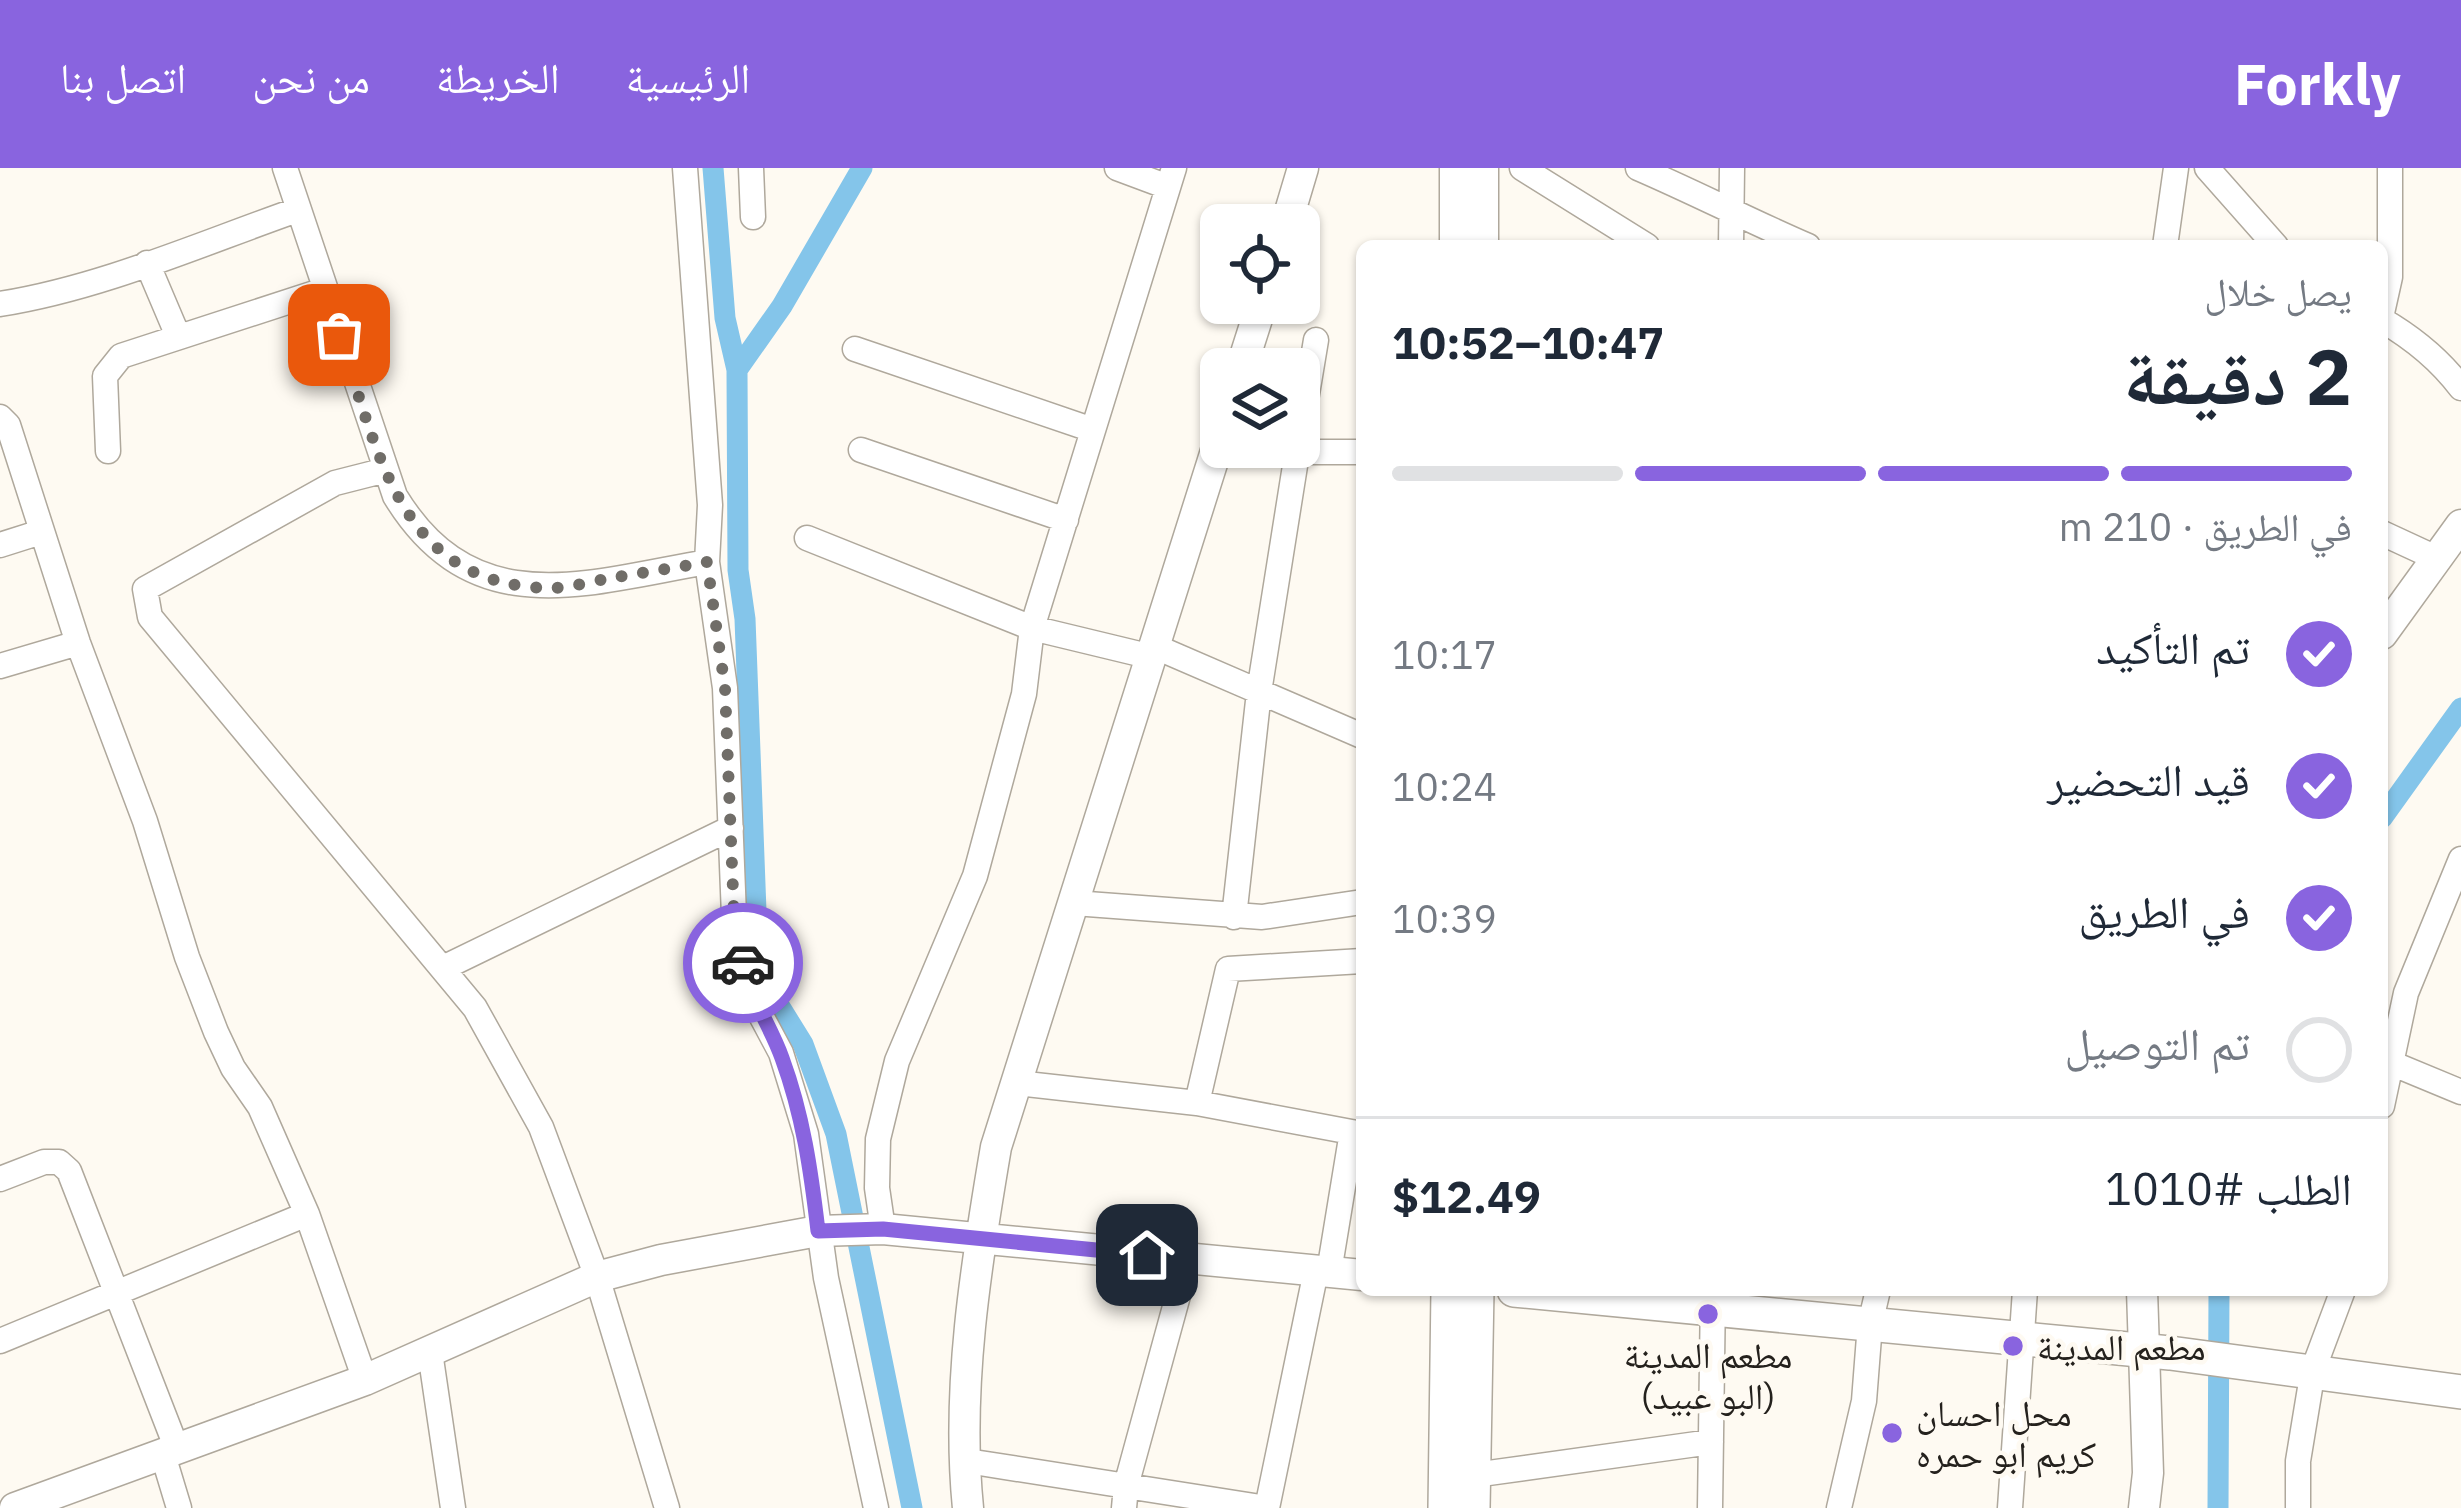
<!DOCTYPE html>
<html lang="ar">
<head>
<meta charset="utf-8">
<style>
  :root { --surface:#fff; --page:#f6f6f7; --text:#1f2937; --muted:#747a83; --line:#e0e1e3; --accent:#8964df }
  body { margin:0; font-family:"IBM Plex Sans","Noto Naskh Arabic",sans-serif; background:var(--page); color:var(--text); direction:rtl; height:100vh; display:flex; flex-direction:column; font-size:45px; white-space:nowrap }
  * { box-sizing:border-box; margin:0 }
  p { font-size:39px; color:var(--muted) }
  .icon { flex:none; width:66px; height:66px; fill:none; stroke:currentColor; stroke-width:2; stroke-linecap:round; stroke-linejoin:round }
  .map { position:relative; flex:1; overflow:hidden; direction:ltr }
  .side { position:absolute; left:1356px; top:72px; width:1032px; height:1056px; display:flex; flex-direction:column; background:var(--surface); border-radius:18px; box-shadow:0 3px 9px #0004; direction:rtl }
  .side>* { flex:none }
  .buttons { position:absolute; left:1200px; top:36px; display:grid; gap:24px }
  .buttons a { display:grid; place-items:center; width:120px; height:120px; border-radius:18px; background:var(--surface); box-shadow:0 3px 9px #0004; font-size:60px }
  .pin { position:absolute; display:grid; place-items:center; width:102px; height:102px; color:#fff; margin:-51px; border-radius:24px; box-shadow:0 6px 18px #0006 }
  .courier { position:absolute; display:grid; place-items:center; width:120px; height:120px; margin:-60px; border:9px solid #8964df; border-radius:50%; background:#fff; color:#222; box-shadow:0 3px 15px #0007 }
  .overview em { font-style:normal; font-weight:700 }
  .overview div { display:flex; flex-direction:column-reverse }
  .overview { display:flex; align-items:center; justify-content:space-between; height:204px; padding:0 36px }
  h1 { font-size:78px; font-weight:700; line-height:90px }
  .bar { display:grid; grid-template-columns:repeat(4,1fr); gap:18px 12px; align-content:center; height:144px; padding:0 36px }
  .bar i { height:15px; border-radius:9px; background:var(--line) }
  .bar .selected { background:var(--accent) }
  .bar p { grid-column:span 4 }
  .line { display:flex; align-items:center; gap:30px; padding:0 36px; border-top:3px solid var(--line) }
  .line div { flex:1 }
  ol { padding:0 36px; list-style:none }
  li { display:flex; align-items:center; gap:36px; height:132px }
  li p { margin-inline-start:auto }
  li .icon { padding:12px; border-radius:50%; background:var(--accent); color:#fff; stroke-width:4 }
  li:last-child { color:var(--muted) }
  li i { width:66px; height:66px; border:6px solid var(--line); border-radius:50% }
  header { display:flex; align-items:center; gap:72px; box-sizing:border-box; height:168px; padding:0 60px; background:var(--accent); color:#fff }
  header strong { font-size:57px }
  nav { display:flex; gap:66px; margin-inline-start:auto; font-size:42px }
  .map>svg:first-child { display:block }
</style>
</head>
<body>
<header>
<strong>Forkly</strong>
<nav><a>الرئيسية</a><a>الخريطة</a><a>من نحن</a><a>اتصل بنا</a></nav>
</header>
<div class="map">
<svg width="2461" height="1340" viewBox="0 0 2461 1340">
  <rect width="100%" height="100%" fill="#fefaf2"/>
  <g fill="none" stroke-linecap="round" stroke-linejoin="round">
    <!-- canal -->
    <path stroke="#84c5ea" stroke-width="21" d="M713,0L725,150L737,202L738,402L745,451L757,770L767,818L803,876L836,966L912,1340
      M737,202L782,138L862,0
      M2382,650L2461,540
      M2218,1340L2219,1122"/>
    <defs>
      <path id="minor" d="M285,0L395,328C473,456 585,415 707,394
        M685,0L710,337L707,394L725,520L734,748L749,825L781,885L806,966L826,1110L876,1340
        M751,0L753,49
        M1117,0L1168,19
        M1522,0L1647,78
        M1638,0C1696,25 1750,53 1808,78
        M2207,0L2276,78
        M1731,78L1732,0
        M2165,78L2176,0
        M147,95L178,168
        M0,136C101,120 200,76 297,42
        M2382,145L2390,109V0
        M2382,152C2413,170 2440,192 2461,220
        M855,181L1093,262
        M0,249L8,257L78,475L145,653L187,789L216,864L233,900L260,939L307,1046L365,1212
        M1299,274L1316,172
        M1275,279L1298,284H1362
        M861,282L1066,352
        M108,283L105,208L121,188L324,122
        M386,302L335,315L145,421L150,449L475,840L541,959L597,1109L667,1340
        M2382,365L2436,390
        M807,370L1032,460L1152,489
        M0,377L41,364
        M1156,479L1362,568
        M0,498L78,475
        M1074,735L1262,749L1362,734
        M1234,749L1259,524L1298,279
        M443,800L731,660
        M2391,895L2461,924
        M1017,915L1197,935L1362,966
        M1197,935L1228,801L1362,793
        M2382,938L2406,825L2461,691
        M0,1011L44,994H59L69,1003L177,1281
        M883,1061L877,1020L878,971L897,893L975,708L1024,526L1032,460L1174,0
        M1329,1104L1352,964
        M0,1173L307,1046
        M430,1184L453,1340
        M163,1287L179,1340
        M967,1293L1267,1340
        M1474,1307L1711,1274
        M1124,1340L1126,1318L1188,1091
        M1267,1340L1316,1103
        M1710,1340L1713,1122
        M1839,1340L1864,1233L1870,1156L1878,1122
        M2010,1340L2025,1122
        M2298,1340V1293L2313,1202L2343,1122"/>
      <path id="tertiary" d="M1286,57L1303,0
        M1455,78V0
        M1483,78V0
        M1241,201L1262,135
        M2382,466L2461,357
        M2142,1122L2148,1305L2144,1340
        M15,1340L365,1212L597,1109L661,1092L818,1063L883,1061L1362,1107
        M968,1340C956,1221 976,1096 996,979L1221,267"/>
      <path id="secondary" d="M1514,1122L2170,1185L2461,1224
        M1445,1340L1448,1122
        M1473,1340L1477,1122"/>
    </defs>
    <!-- minor casing -->
    <use href="#minor" stroke="#afa89c" stroke-width="27"/>
    <!-- tertiary casing -->
    <use href="#tertiary" stroke="#afa89c" stroke-width="33"/>
    <!-- secondary casing -->
    <use href="#secondary" stroke="#afa89c" stroke-width="36"/>
    <!-- minor -->
    <use href="#minor" stroke="#fff" stroke-width="24"/>
    <!-- tertiary -->
    <use href="#tertiary" stroke="#fff" stroke-width="30"/>
    <!-- secondary -->
    <use href="#secondary" stroke="#fff" stroke-width="33"/>
  </g>
  <g fill="none" stroke-linecap="round" stroke-linejoin="round">
    <!-- done -->
    <path stroke="#706d68" stroke-width="12" stroke-dasharray="0 21.6" d="M339,167C379,283 398,419 552,420C569,420 589,414 606,411C640,405 674,400 707,394L725,520L734,748L743,795"/>
    <!-- route -->
    <path stroke="#8964df" stroke-width="15" d="M743,795C750,831 770,856 782,890C803,947 811,1003 818,1063L883,1061L1147,1087"/>
  </g>
  <!-- markers -->
  <g fill="#8964df" stroke="#fefaf2" stroke-width="4.5">
    <circle cx="1708" cy="1146" r="12"/>
    <circle cx="2013" cy="1178" r="12"/>
    <circle cx="1892" cy="1265" r="12"/>
  </g>
  <g text-anchor="middle" dominant-baseline="central" stroke-width="9" stroke-linejoin="round" paint-order="stroke">
    <!-- poi labels -->
    <g font-size="36" fill="#24211d" stroke="#fefaf2" text-anchor="start">
      <text x="2037" y="1178">مطعم المدينة</text>
      <text x="1708" y="1186" text-anchor="middle">مطعم المدينة<tspan x="1708" dy="41">(البو عبيد)</tspan></text>
      <text x="1916" y="1244">محل احسان<tspan x="1916" dy="41">كريم ابو حمره</tspan></text>
    </g>
  </g>
</svg>
<div class="buttons">
<a><svg class="icon" aria-label="locate" viewBox="0 0 24 24"><circle cx="12" cy="12" r="6"/><path d="M12 2v4M12 18v4M2 12h4M18 12h4"/></svg></a>
<a><svg class="icon" aria-label="layers" viewBox="0 0 24 24"><path d="M12 4l9 5-9 5-9-5zM3 14l9 5 9-5"/></svg></a>
</div>
<div class="pin" style="left:339px;top:167px;background:#ea580c"><svg class="icon" aria-label="bag" viewBox="0 0 24 24"><path d="M5 8h14l-1 12H6zM9 8a3 3 0 0 1 6 0"/></svg></div>
<div class="pin" style="left:1147px;top:1087px;background:#1f2937"><svg class="icon" aria-label="home" viewBox="0 0 24 24"><path d="M3 11l9-7 9 7M6 9v11h12V9"/></svg></div>
<div class="courier" style="left:743px;top:795px"><svg class="icon" aria-label="car" viewBox="0 0 24 24"><path d="M5 17H2v-5l4-1 3-4h7l3 4 3 1v5h-3M9 17h6M6 11h13"/><circle cx="7" cy="17" r="2"/><circle cx="17" cy="17" r="2"/></svg></div>
<section class="side">
<div class="overview"><div><h1>2 دقيقة</h1><p>يصل خلال</p></div><em>10:47–10:52</em></div>
<div class="bar"><i class="selected"></i><i class="selected"></i><i class="selected"></i><i></i><p>في الطريق · 210 m</p></div>
<ol>
<li><svg class="icon" aria-label="check" viewBox="0 0 24 24"><path d="M5 12l5 5 9-10"/></svg>تم التأكيد<p>10:17</p></li>
<li><svg class="icon" aria-label="check" viewBox="0 0 24 24"><path d="M5 12l5 5 9-10"/></svg>قيد التحضير<p>10:24</p></li>
<li><svg class="icon" aria-label="check" viewBox="0 0 24 24"><path d="M5 12l5 5 9-10"/></svg>في الطريق<p>10:39</p></li>
<li><i></i>تم التوصيل</li>
</ol>
<div class="line" style="height:156px"><div>الطلب #1010</div><b>$12.49</b></div>
</section>
</div>
</body>
</html>
